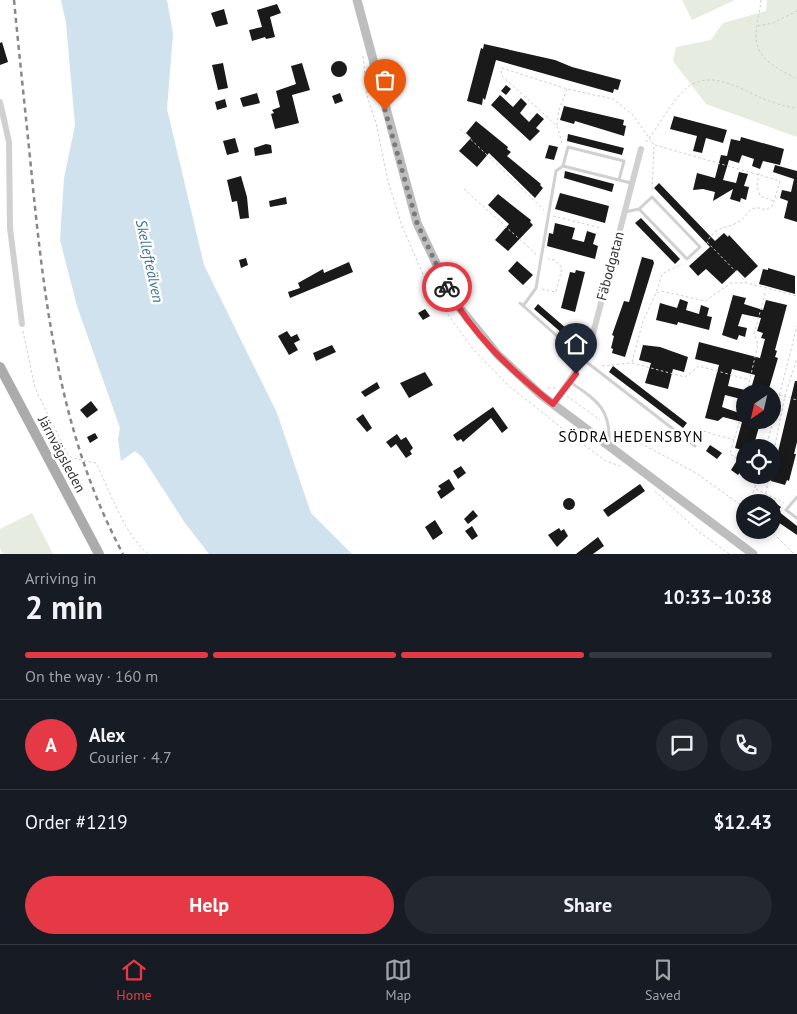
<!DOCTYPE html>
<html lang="en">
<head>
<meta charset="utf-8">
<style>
  :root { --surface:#171b24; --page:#242831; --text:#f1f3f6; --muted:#9ea1a6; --line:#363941; --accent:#e63946 }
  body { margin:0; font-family:"PT Sans",sans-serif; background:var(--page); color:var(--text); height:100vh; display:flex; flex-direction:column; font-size:19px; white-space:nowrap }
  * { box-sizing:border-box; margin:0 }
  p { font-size:16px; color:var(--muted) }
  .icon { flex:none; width:28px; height:28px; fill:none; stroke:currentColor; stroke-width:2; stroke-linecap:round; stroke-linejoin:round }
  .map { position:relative; height:554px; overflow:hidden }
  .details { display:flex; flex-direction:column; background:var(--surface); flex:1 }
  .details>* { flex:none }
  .needle { width:32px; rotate:214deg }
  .controls { position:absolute; left:736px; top:384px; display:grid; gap:10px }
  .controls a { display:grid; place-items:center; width:45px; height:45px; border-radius:50%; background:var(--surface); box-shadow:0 2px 8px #0003; font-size:25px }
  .pin { position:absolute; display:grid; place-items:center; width:42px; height:42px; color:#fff; margin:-51px -21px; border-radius:50% 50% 50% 0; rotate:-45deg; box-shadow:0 0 5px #0007 }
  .pin .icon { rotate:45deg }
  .courier { position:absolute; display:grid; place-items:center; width:50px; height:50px; margin:-25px; border:4px solid #e63946; border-radius:50%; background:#fff; color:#222; box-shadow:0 1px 6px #0007 }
  .headline em { font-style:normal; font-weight:700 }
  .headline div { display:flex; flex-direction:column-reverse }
  .headline { display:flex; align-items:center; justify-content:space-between; height:85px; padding:0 25px }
  h1 { font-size:32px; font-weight:700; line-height:38px }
  .bar { display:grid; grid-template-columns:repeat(4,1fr); gap:8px 5px; align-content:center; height:60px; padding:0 25px }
  .bar i { height:6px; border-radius:4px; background:var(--line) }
  .bar .on { background:var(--accent) }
  .bar p { grid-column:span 4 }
  .line { display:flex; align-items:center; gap:12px; padding:0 25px; border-top:1px solid var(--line) }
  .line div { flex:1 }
  .round { display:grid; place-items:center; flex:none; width:52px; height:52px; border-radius:26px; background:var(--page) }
  .cta { display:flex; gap:10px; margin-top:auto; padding:10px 25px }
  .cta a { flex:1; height:58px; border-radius:30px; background:var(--accent); color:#fff; font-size:20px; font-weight:700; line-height:58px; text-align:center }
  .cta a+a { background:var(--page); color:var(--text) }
  .tab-bar { display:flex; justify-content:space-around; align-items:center; height:70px; border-top:1px solid var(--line); background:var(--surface); font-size:14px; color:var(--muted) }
  .tab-bar a { display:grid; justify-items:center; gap:2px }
  .tab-bar .on { color:var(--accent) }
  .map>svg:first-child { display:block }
</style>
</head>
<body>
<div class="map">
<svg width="797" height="554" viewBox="0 0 797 554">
  <rect width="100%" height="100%" fill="#fff"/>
  <!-- green -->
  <path fill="#e6ecdf" d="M682,0H735L692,20Z
    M767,0H797V137L706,104L673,61L676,47L711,40L723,23L766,11Z
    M32,513L53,554H3L0,548V529Z"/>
  <!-- water -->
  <path fill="#cfe2ee" d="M61,0H167L173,34L167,109L204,265L277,413L311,513L352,554H209L185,523L143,458L135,451L121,461L118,439L120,428L77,306L60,240L64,178L75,125L66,23Z"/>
  <!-- building -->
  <path fill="#1a1a1a" d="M277,4L281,13L270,17L275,37L266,39L265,37L252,41L249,30L262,27L257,10Z
    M224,9L228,24L216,27L211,13Z
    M2,42L8,62L0,65V43Z
    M484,44L555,60L572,67L621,80L618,90L614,89L613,93L496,60L485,100L483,98L482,105L467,101L481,48L483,49Z
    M331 69a8 8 0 1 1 16 0a8 8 0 1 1-16 0Z
    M223,63L228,88L218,90L212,65Z
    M302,63L310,90L292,95L299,123L275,129L271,114L274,113L272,110L280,107L276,91L296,84L291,66Z
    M506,85L511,89L506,95L501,91Z
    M257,93L260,103L243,107L240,98Z
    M340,93L343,101L335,104L332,96Z
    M500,95L513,107L521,98L527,104L520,113L529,122L537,113L544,119L536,128L540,131L530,141L491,105Z
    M225,99L227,107L217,110L215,102Z
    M564,106L624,120L623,125L626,126L624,136L575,121L574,124L560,120Z
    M674,116L727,130L723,143L706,138L702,153L693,151L697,136L670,129Z
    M476,121L508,147L507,149L511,152L507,156L541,184L540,185L543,188L535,198L489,153L477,167L459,151L471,138L466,133Z
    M568,134L624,148L622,155L567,141Z
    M741,137L784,149L780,165L763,161L760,169L752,166L754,159L742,155L739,163L729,160L723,180L736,183L739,172L748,174L744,186L749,187L746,200L741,198L740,202L730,199L733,189L713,201L715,192L703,189L693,190L697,173L715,178L721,155L727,156L731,139L740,141Z
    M235,138L239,152L227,155L223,141Z
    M266,144L271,145L272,153L255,156L254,148Z
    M549,145L558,147L554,160L545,158Z
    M775,165L797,171V222L784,218L788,201L780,198L782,190L791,192L794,179L773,172Z
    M565,171L614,184L612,192L564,178Z
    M241,176L247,197L249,218L240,219L237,201L232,202L227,180Z
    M659,183L715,241L724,233L728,237L729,235L758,266L745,278L737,270L722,284L706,269L698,276L689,266L710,247L654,188Z
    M560,193L609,206L605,223L555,209Z
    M498,194L531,220L530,222L533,225L508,251L495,240L509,224L488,205Z
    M286,197L287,204L270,207L269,201Z
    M641,218L680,259L675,264L635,223Z
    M555,223L575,228L572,239L584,242L587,231L596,234L593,244L598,246L595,259L547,246L549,233L553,234Z
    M642,257L653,260L654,263L625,357L612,353L613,349L611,348L614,336L612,335L624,301L629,302Z
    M246,258L248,265L241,268L239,260Z
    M517,261L533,275L523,285L508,271Z
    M349,262L353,272L290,298L288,292L300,288L298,283L323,269L324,273Z
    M768,268L795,276V294L759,284L763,269L768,270Z
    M576,270L585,272L575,312L561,308L570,272L575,273Z
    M733,295L746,298L744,304L763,310L766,300L787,305L775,350L777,351L775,357L778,358L768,392H750L755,375L732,369L728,386L745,390V400L725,395L722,407L745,415V420H761L753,448H745V451L735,448L742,422L723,417L718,421L705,418L719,365L695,359L699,342L760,358L765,339L761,338L763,333L757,331L761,318L742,314L738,326L747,328L745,337L739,335L737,340L722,335Z
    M680,299L688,302L686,310L699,314L701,305L709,308L707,316L712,317L709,330L678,322L677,325L656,320L660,303L677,308Z
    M538,304L574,335L570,340L534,309Z
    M425,309L430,316L423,320L418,313Z
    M287,331L291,337L297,334L300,340L294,343L298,350L289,355L278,336Z
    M332,345L336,352L316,361L313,353Z
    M643,345L660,347L688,357L684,372L673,369L668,389L645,383L651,363L639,360Z
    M613,366L687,423L683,428L609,372Z
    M425,372L433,385L409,398L400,383Z
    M795,381H797V442L794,454H796L789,481L787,480L785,485L771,481Z
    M377,382L380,388L365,397L361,392Z
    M91,401L98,410L87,418L80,410Z
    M493,407L508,428L502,433L491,418L463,442L461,439L457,441L453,435Z
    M363,414L372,428L367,432L356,419Z
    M95,433L98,438L90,443L87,437Z
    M397,434L401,440L406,437L413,448L410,451L412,454L406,458L396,444L391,448L386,442Z
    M710,445L722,453L717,459L706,451Z
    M736,462L743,468L738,475L731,470Z
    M461,466L466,473L458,479L453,471Z
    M449,479L455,489L441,499L437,492L441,489L438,486Z
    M640,484L645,491L608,517L603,510Z
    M563 504a6 6 0 1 1 12 0a6 6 0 1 1-12 0Z
    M772,501L781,507L778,511L797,526V535L772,518Z
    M473,510L478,516L468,524L464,519Z
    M435,520L443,533L433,540L425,527Z
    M472,526L478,536L472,540L465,531Z
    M559,528L561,531L564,529L568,536L557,547L548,535Z
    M598,537L604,546L593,554H576Z"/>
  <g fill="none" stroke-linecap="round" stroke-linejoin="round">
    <!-- path -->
    <path stroke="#cdcdcd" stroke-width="1" stroke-dasharray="2.5 2.5" stroke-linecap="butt" d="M761,0C760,12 756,24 756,36C756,60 779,69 797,79
      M758,26L773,23L797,11
      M363,56L367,96L376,123L388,181L402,226L429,288L473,349L508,385L573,437L606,461L620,466
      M557,125L559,110L567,89
      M460,129L544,210
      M646,142C660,125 671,101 688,87C712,69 742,90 764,99C774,103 786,107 797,108
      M562,143L557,126L501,75L502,68L567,89L613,99L633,115L654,145L652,192
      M655,145L780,181L773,205L766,210C762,209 758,207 755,208C748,209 745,218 740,221C726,230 717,224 707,242
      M759,173L757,186L760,196L774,201
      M464,189L536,254
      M553,216L601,228
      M707,242L747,283L797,296
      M542,289L556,292L562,268L555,260L548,259
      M657,293L661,291L705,301L731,283H746
      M23,331L35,388L67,453L72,458L96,463C110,491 124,534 148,554
      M632,362L643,321L656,293L662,274L682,264
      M602,366L632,363L685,377L699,366L750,380
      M548,388H556
      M747,392L758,344L754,334L766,290
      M779,395L797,400
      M567,396L600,420
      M745,402L730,454L745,464
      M614,429L696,473L745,508
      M692,438L700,430L734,440
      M766,448L797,326
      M772,460L785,396L797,358
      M756,489L784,503
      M655,491L698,531L729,554
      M766,493L769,475
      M750,502L759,475
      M770,530L794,554"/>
    <!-- service -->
    <path stroke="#d0d0d0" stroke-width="3" d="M619,180L624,161L568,147L563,166L631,183
      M625,212L639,209L687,259L700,247L652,197L639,209
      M520,303L584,360L695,446
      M523,306L536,288L556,171L563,166
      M570,382C596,400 611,408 609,443
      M797,497L786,510L797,518"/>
    <!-- minor -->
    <path stroke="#d0d0d0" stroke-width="6" d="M0,102L9,142L10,228L22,324
      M553,404L588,353L641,149"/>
    <!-- secondary -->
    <path stroke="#bdbdbd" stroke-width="9" d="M357,0L417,223L454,301L498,355L541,395L753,554"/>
    <!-- primary -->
    <path stroke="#ababab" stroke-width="10" d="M0,367L99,554"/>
    <!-- rail -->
    <path stroke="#888" stroke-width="2.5" stroke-dasharray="5 4" stroke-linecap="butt" d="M14,0C20,63 27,126 33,188C46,315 62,440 123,554"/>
  </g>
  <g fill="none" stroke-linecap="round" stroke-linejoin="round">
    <!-- done -->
    <path stroke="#7a7a7a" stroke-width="5" stroke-dasharray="0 9" d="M385,110L417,223L447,287"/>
    <!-- route -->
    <path stroke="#e63946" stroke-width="6" d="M447,287C471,334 513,372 553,404L576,374"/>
  </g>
  <g text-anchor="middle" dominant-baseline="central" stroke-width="5" stroke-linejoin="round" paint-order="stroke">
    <!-- street labels -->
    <g font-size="14" fill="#333" stroke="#fff">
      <text transform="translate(610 266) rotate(-75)">Fäbodgatan</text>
      <text transform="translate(62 454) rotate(62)">Järnvägsleden</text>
    </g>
    <!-- water labels -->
    <g font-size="15" font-style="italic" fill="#3f7597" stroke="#fff">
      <text transform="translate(150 261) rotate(78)">Skellefteälven</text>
    </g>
    <!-- neighbourhood labels -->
    <g font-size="15" letter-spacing="1" fill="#000" stroke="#fff">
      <text x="631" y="436">SÖDRA HEDENSBYN</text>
    </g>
  </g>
</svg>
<div class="controls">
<a><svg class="needle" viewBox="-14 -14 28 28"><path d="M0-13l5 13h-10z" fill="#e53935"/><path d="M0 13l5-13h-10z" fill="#9ea1a6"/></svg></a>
<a><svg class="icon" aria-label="locate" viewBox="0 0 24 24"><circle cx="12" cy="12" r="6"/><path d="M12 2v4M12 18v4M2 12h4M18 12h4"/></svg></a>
<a><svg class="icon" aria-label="layers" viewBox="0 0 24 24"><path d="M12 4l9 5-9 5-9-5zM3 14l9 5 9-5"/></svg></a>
</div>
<div class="pin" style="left:385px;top:110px;background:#ea580c"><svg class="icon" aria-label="bag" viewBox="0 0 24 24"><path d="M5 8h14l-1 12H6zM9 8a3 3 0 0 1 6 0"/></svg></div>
<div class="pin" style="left:576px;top:374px;background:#1f2937"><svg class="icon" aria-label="home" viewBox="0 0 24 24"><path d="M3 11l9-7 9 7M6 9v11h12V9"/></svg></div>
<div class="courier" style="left:447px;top:287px"><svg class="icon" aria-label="bike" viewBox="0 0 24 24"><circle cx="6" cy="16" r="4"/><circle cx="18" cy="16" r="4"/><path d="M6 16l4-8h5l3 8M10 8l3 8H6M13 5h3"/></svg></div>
</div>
<section class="details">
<div class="headline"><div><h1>2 min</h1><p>Arriving in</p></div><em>10:33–10:38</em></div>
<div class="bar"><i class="on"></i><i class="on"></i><i class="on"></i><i></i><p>On the way · 160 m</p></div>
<div class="line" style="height:90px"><b class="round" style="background:var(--accent);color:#fff">A</b><div><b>Alex</b><p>Courier · 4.7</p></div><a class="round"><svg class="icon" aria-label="chat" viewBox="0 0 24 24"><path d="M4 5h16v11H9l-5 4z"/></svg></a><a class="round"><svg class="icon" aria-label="phone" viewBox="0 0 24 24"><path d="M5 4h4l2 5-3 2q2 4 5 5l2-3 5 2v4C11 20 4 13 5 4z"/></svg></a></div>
<div class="line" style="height:65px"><div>Order #1219</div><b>$12.43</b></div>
<div class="cta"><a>Help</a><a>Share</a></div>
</section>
<nav class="tab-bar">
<a class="on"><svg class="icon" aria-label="home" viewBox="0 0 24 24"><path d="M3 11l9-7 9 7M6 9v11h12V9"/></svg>Home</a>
<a><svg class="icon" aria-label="map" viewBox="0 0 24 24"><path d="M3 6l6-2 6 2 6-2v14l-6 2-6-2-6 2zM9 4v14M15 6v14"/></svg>Map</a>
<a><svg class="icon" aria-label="saved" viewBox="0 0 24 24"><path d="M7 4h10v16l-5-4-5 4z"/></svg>Saved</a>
</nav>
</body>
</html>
